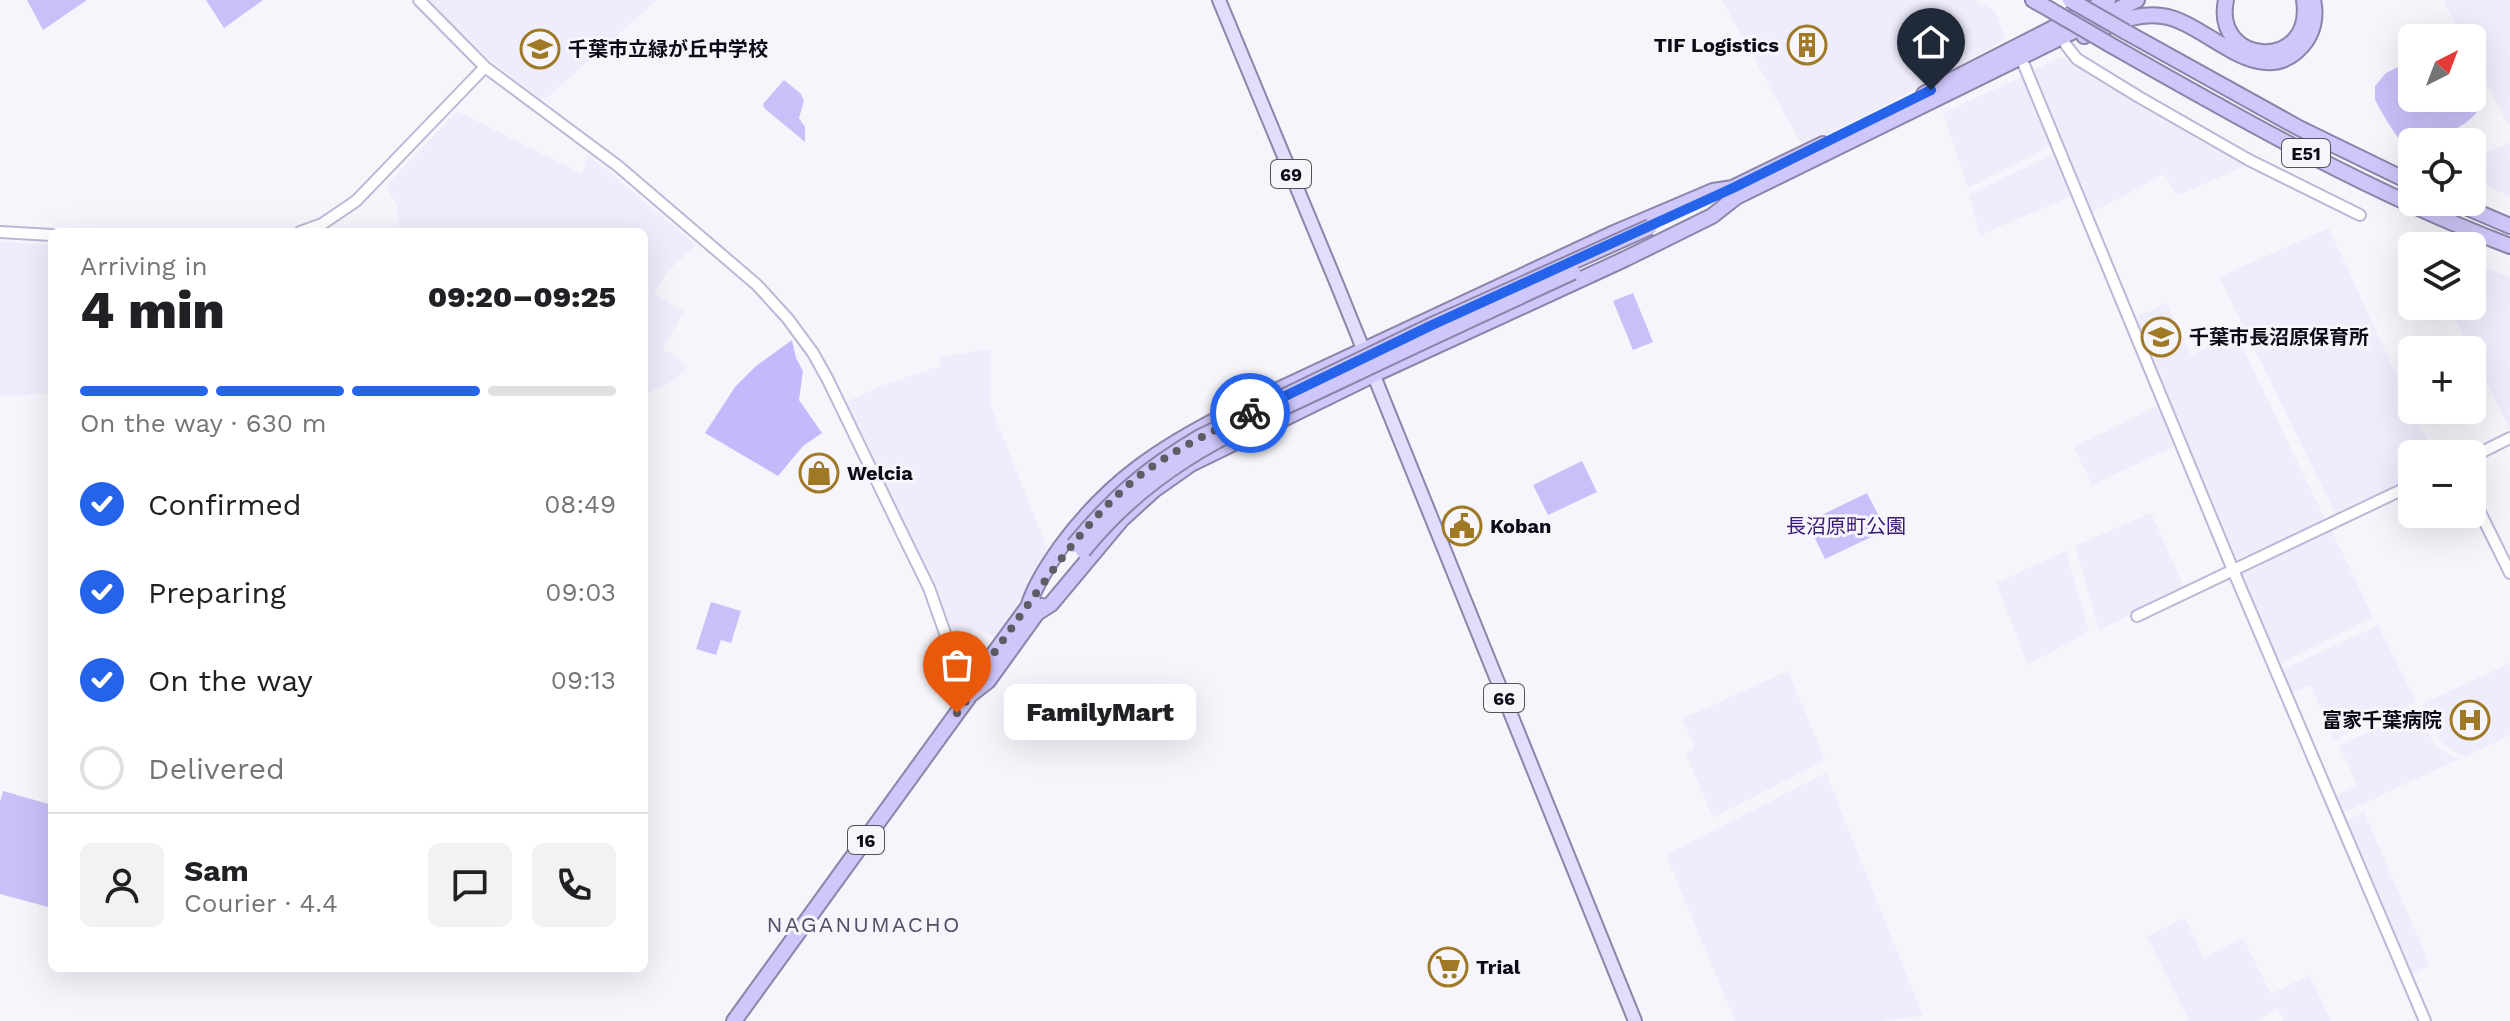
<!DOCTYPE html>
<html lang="en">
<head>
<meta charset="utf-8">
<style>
  :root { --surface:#fff; --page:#f2f2f2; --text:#202124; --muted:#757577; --line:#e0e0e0; --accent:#2563eb }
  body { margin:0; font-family:"Work Sans","Noto Sans JP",sans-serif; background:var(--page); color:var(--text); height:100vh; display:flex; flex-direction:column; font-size:30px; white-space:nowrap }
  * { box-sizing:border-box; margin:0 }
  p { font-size:26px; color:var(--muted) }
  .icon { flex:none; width:44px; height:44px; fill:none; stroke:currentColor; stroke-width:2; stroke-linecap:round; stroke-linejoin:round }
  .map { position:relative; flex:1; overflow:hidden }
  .details { position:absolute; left:48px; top:228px; width:600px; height:744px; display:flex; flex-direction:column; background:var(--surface); border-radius:12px; box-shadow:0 8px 32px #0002 }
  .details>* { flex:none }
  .needle { width:52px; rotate:42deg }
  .buttons { position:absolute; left:2398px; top:24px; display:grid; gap:16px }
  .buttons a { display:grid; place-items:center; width:88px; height:88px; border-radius:12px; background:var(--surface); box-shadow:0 8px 32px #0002; font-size:40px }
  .pin { position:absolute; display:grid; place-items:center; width:68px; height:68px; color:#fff; margin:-82px -34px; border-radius:50% 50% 50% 0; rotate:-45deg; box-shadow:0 0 8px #0007 }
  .pin .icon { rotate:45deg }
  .courier { position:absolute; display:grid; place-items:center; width:80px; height:80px; margin:-40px; border:6px solid #2563eb; border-radius:50%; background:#fff; color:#222; box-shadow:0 2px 10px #0007 }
  .bubble { position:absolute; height:56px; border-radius:12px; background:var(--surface); box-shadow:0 8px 32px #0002; font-size:26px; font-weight:800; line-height:56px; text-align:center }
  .overview em { font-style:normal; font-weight:800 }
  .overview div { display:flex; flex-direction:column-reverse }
  .overview { display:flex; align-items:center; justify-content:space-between; height:136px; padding:0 32px }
  h1 { font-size:52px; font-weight:800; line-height:60px }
  .bar { display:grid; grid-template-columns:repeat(4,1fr); gap:12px 8px; align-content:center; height:96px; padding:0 32px }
  .bar i { height:10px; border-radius:6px; background:var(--line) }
  .bar .current { background:var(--accent) }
  .bar p { grid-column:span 4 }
  .line { display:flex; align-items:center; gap:20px; padding:0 32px; border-top:2px solid var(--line) }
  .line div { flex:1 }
  .round { display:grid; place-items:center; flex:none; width:84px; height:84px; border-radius:12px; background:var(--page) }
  ol { padding:0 32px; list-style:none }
  li { display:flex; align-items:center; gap:24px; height:88px }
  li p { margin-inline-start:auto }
  li .icon { padding:8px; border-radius:50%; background:var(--accent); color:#fff; stroke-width:4 }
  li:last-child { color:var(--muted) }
  li i { width:44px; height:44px; border:4px solid var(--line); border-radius:50% }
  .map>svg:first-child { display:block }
</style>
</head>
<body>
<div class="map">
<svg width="2510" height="1021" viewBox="0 0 2510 1021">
  <rect width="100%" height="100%" fill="#f5f5fb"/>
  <!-- built -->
  <path fill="#efedfc" d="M428,0H657L548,97L539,98L492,62Z
    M1722,0H1974L1994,10L2006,39L1940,77L1803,147Z
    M2443,0H2510V128L2472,56V38H2463Z
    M2062,57L2247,165L2177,196L2164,174L2089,214L2033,70Z
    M2022,77L2050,146L1968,188L1943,113Z
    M457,111L582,174L589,155L696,245L668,271L654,293L685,312L662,348L689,366L673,381L644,395V232H400L397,206L386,186Z
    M2510,142V197L2472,178V159Z
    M2055,153L2072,196L1980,235L1969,195Z
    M2329,228L2412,410L2435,454H2412V478L2336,515L2219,277Z
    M0,241L52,245V392L11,397L0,395Z
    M2472,263L2510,277V430L2449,306H2472Z
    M2167,303L2191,356L2236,334L2326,521L2235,565L2156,374L2169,367L2156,372L2132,319Z
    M991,349L990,404L1049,553L997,638L977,629L956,640L915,545L846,402L883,385L940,366L939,357Z
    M2159,405L2177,445L2092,485L2074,447Z
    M2151,513L2185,589L2099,630L2075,546Z
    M2331,529L2373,617L2279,664L2239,574Z
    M2066,551L2089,631L2028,665L1996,583Z
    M2378,625L2416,702L2334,740L2311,685L2292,694L2280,671Z
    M2510,663V735L2464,757L2442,743L2422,704Z
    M1788,671L1825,760L1713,818L1686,754L1695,748L1682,719Z
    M2417,708L2436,747L2459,759L2343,813L2335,796L2357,785L2339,746Z
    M1826,773L1923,1016L1879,1021H1735L1666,855Z
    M2364,812L2430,965L2412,975L2346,821Z
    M2185,918L2204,958L2243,938L2271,994L2309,975L2331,1021H2284L2277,1008L2256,1021H2189L2147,936Z"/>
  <!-- green -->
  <path fill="#cac0f9" d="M27,0H87L43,30Z
    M206,0H263L224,28Z
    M2412,60V98H2472L2478,110C2468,127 2432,142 2412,142V144L2398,138L2388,123L2375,100V86L2386,73Z
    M784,80L801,94L804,101L799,118L805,127V142L764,108L763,104Z
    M1633,293L1653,342L1633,350L1613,301Z
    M1582,461L1597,492L1548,515L1533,485Z
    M1867,493L1886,530L1825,559L1807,522Z
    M711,602L741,611L731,643L721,640L716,655L696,649Z
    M3,791L52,805V908L0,894V802Z"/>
  <!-- forest -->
  <path fill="#c5b9fb" d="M792,340L796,358L803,371L799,400L822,433L803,446L778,476L705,433L735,387L756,366Z"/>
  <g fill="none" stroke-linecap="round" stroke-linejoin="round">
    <defs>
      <path id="minor" d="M419,0L485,67L618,166L757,285L788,319L813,353L828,380L902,533L929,588L968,698
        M2066,45L2077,59L2139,97L2249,160L2360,215
        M2024,65L2233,570L2425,1021
        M0,232L52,235
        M300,232L322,224L356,201L485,67
        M2472,457L2510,438
        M2472,496L2510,573
        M2137,616L2412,485"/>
      <path id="major" d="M1219,0L1336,282L1635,1021"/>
      <path id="highway" d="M2033,0L2049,9
        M2226,0C2212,67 2315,72 2304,0
        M2126,32L2299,128L2412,183
        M2084,36C2110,26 2133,12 2162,16C2206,21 2259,94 2302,46C2313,34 2317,17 2313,0
        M2109,44C2239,118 2370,193 2510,246
        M1924,94L2108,0
        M1726,191L1823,144
        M1728,201L2137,0
        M2454,202L2510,226
        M1028,607C1035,585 1047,567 1060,548C1109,481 1160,448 1233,411L1614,233L1713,191L1733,188
        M1037,613L1051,604L1122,519L1154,490L1191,464L1373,375L1625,259L1712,216L1735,198
        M970,695L988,681L1042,606
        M734,1021L957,713L968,698L979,674L1033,600"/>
    </defs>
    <!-- minor casing -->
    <use href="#minor" stroke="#bcb7d6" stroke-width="14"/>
    <!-- major casing -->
    <use href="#major" stroke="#8b85a9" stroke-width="16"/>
    <!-- highway casing -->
    <use href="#highway" stroke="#8b85a9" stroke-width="18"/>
    <!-- minor -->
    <use href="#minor" stroke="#fff" stroke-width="10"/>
    <!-- major -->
    <use href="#major" stroke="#e2ddfb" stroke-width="12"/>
    <!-- highway -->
    <use href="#highway" stroke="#cfc6f9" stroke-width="14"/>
    <defs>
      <path id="highway-bridge" d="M2070,0L2126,32
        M2049,9L2109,44
        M1074,545C1114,497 1146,469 1200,437L1430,326L1650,227
        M1083,551C1155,461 1239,429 1340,381C1417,344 1495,308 1573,272"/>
    </defs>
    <!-- highway-bridge casing -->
    <use href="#highway-bridge" stroke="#8b85a9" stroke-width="18" stroke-linecap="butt"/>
    <!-- highway-bridge -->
    <use href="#highway-bridge" stroke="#cfc6f9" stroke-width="14"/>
  </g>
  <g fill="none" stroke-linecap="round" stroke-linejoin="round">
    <!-- done -->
    <path stroke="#5e5d66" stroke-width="8" stroke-dasharray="0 14.4" d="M957,713L968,698L979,674C1026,610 1072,533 1133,481C1168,452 1210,433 1250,413"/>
    <!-- route -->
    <path stroke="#2563eb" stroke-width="10" d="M1250,413L1430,326L1733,188L1931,90"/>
  </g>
  <!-- icons -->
  <defs>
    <symbol id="building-ring" viewBox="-11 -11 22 22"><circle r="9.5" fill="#f5f5fb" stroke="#a07927" stroke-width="1.5"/><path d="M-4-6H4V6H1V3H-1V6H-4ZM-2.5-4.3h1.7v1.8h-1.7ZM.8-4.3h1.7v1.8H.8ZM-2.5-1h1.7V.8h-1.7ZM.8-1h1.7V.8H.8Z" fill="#a07927"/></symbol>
    <symbol id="school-ring" viewBox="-11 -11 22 22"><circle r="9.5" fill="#f5f5fb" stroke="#a07927" stroke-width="1.5"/><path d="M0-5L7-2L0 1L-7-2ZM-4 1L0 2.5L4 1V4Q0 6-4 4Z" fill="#a07927"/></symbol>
    <symbol id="shop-ring" viewBox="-11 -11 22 22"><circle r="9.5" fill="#f5f5fb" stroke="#a07927" stroke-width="1.5"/><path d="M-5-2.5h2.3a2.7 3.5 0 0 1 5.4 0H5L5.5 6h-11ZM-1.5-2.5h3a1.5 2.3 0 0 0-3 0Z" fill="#a07927"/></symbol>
    <symbol id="civic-ring" viewBox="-11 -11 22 22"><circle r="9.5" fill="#f5f5fb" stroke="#a07927" stroke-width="1.5"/><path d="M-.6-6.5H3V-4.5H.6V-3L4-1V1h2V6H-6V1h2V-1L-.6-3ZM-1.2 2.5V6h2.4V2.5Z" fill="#a07927"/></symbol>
    <symbol id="hospital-ring" viewBox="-11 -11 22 22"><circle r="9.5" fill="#f5f5fb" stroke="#a07927" stroke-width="1.5"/><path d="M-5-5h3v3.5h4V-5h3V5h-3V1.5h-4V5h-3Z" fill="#a07927"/></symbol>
    <symbol id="supermarket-ring" viewBox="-11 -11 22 22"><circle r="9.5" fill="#f5f5fb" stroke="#a07927" stroke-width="1.5"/><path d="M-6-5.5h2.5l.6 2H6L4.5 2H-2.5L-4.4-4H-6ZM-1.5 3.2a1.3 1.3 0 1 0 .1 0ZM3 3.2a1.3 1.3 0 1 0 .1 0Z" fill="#a07927"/></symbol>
  </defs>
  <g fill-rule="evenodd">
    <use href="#building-ring" x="1785" y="23" width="44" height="44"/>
    <use href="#school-ring" x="518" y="27" width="44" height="44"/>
    <use href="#school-ring" x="2139" y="315" width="44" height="44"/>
    <use href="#shop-ring" x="797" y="451" width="44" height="44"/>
    <use href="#civic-ring" x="1440" y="504" width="44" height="44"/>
    <use href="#hospital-ring" x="2448" y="698" width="44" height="44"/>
    <use href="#supermarket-ring" x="1426" y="945" width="44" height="44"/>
  </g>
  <g text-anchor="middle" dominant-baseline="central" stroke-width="6" stroke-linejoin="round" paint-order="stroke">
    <!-- shield labels -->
    <g fill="#f5f5fb" stroke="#53515a" stroke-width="2">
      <rect x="2282" y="139" width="48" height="28" rx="6"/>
      <rect x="1271" y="160" width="40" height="28" rx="6"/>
      <rect x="1484" y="684" width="40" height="28" rx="6"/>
      <rect x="848" y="826" width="36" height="28" rx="6"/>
    </g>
    <g font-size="18" font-weight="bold" fill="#0d0b15">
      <text x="2306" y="153">E51</text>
      <text x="1291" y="174">69</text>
      <text x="1504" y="698">66</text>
      <text x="866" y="840">16</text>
    </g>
    <!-- poi labels -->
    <g font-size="20" font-weight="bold" fill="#0d0b15" stroke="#f5f5fb" text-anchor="start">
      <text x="1779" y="45" text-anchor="end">TIF Logistics</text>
      <text x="568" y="49">千葉市立緑が丘中学校</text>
      <text x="2189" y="337">千葉市長沼原保育所</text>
      <text x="847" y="473">Welcia</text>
      <text x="1490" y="526">Koban</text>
      <text x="2442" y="720" text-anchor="end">富家千葉病院</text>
      <text x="1476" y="967">Trial</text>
    </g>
    <!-- park labels -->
    <g font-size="20" fill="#3a1977" stroke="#f5f5fb">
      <text x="1846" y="526">長沼原町公園</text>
    </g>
    <!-- neighbourhood labels -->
    <g font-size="22" letter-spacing="2" fill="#534f69" stroke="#f5f5fb">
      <text x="864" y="924">NAGANUMACHO</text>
    </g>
  </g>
</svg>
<div class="buttons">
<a><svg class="needle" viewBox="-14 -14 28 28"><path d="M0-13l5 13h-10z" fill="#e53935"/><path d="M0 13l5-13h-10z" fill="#757577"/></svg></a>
<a><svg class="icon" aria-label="locate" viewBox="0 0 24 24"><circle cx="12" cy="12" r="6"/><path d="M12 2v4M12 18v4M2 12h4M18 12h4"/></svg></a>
<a><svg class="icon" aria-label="layers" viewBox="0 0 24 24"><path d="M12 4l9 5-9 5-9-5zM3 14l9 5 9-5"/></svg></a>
<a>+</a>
<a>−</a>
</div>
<div class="pin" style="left:957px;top:713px;background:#ea580c"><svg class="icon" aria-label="bag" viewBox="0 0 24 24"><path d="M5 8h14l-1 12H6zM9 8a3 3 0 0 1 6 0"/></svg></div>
<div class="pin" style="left:1931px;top:90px;background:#1f2937"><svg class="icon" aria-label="home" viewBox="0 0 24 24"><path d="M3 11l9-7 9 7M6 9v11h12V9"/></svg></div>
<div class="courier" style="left:1250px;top:413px"><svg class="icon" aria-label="bike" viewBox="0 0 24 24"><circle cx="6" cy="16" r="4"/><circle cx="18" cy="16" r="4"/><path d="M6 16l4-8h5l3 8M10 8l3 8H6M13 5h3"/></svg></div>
<div class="bubble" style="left:1004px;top:684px;width:192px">FamilyMart</div>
<section class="details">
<div class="overview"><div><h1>4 min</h1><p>Arriving in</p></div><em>09:20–09:25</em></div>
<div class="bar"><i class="current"></i><i class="current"></i><i class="current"></i><i></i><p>On the way · 630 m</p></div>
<ol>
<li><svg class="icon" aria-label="check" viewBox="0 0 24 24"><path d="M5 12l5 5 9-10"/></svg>Confirmed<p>08:49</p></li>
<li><svg class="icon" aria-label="check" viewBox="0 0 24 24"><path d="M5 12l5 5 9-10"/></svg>Preparing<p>09:03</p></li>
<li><svg class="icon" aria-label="check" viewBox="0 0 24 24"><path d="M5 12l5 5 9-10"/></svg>On the way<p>09:13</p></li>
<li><i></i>Delivered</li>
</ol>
<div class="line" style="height:144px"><a class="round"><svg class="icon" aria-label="person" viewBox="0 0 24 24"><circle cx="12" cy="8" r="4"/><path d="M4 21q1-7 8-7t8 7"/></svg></a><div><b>Sam</b><p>Courier · 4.4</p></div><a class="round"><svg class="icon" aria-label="chat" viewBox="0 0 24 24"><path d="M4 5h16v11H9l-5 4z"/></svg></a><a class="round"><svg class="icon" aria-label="phone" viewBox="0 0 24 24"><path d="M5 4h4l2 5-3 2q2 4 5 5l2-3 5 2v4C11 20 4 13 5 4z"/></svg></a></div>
</section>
</div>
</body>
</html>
